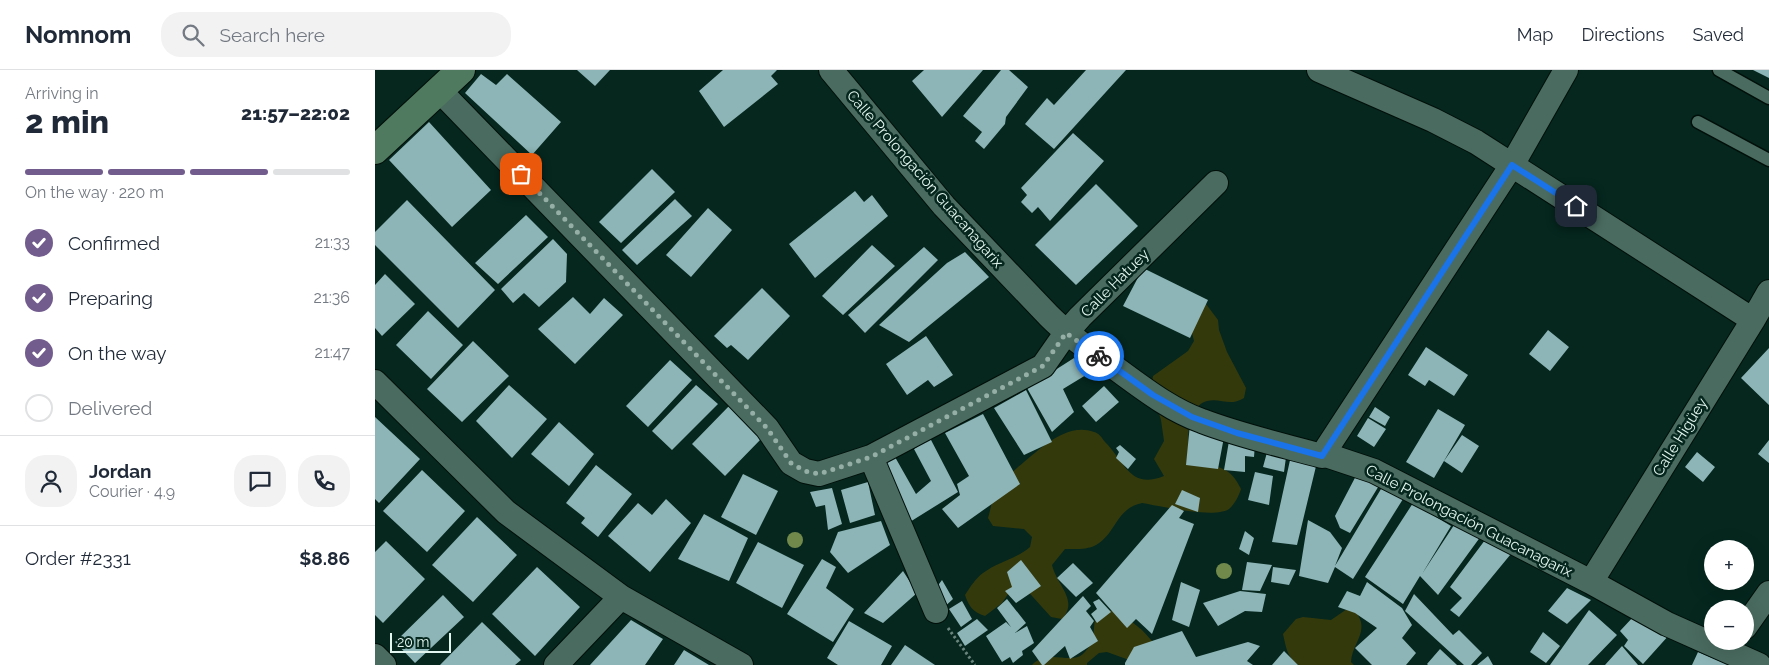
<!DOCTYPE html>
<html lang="en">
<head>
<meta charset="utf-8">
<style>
  :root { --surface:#fff; --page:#f2f2f3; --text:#1f2937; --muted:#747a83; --line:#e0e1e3; --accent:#725c8e }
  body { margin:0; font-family:Raleway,sans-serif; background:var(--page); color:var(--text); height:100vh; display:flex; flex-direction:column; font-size:19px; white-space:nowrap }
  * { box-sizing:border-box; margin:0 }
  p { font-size:16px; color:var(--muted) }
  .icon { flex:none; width:28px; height:28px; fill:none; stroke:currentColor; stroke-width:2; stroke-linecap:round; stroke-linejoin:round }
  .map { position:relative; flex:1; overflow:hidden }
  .sheet { display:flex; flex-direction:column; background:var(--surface); width:375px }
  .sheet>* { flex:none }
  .fabs { position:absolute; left:1329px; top:470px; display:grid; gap:10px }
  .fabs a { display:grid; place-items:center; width:50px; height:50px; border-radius:50%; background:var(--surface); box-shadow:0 5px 20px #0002; font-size:25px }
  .scale { position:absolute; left:15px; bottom:12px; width:61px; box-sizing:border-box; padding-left:5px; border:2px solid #e3f6ef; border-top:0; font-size:14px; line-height:18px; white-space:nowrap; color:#e3f6ef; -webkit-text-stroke:4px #05271e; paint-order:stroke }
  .pin { position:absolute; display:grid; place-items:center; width:42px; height:42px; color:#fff; margin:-21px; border-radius:10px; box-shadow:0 2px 8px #0006 }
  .courier { position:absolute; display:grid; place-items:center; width:50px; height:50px; margin:-25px; border:4px solid #1a73e8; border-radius:50%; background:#fff; color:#222; box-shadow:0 1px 6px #0007 }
  .head em { font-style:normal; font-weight:800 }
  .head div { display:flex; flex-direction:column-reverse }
  .head { display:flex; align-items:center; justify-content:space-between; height:85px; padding:0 25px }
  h1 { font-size:32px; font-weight:800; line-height:38px }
  .bar { display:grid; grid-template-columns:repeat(4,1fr); gap:8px 5px; align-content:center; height:60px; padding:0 25px }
  .bar i { height:6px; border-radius:4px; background:var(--line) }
  .bar .selected { background:var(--accent) }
  .bar p { grid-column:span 4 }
  .line { display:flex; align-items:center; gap:12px; padding:0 25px; border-top:1px solid var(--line) }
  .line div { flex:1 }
  .round { display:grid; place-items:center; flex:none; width:52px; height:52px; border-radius:20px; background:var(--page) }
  ol { padding:0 25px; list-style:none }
  li { display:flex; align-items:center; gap:15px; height:55px }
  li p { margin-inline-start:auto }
  li .icon { padding:5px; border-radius:50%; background:var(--accent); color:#fff; stroke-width:4 }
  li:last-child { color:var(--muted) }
  li i { width:28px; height:28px; border:2px solid var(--line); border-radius:50% }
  header { display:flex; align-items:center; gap:30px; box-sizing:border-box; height:70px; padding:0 25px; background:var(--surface); border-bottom:1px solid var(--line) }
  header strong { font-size:24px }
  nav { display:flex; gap:28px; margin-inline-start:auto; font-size:18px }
  .search { width:350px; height:45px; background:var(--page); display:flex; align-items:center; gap:12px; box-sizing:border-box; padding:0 18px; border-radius:20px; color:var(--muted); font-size:19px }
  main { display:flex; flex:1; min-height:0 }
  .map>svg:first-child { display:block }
</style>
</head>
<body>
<header>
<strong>Nomnom</strong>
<div class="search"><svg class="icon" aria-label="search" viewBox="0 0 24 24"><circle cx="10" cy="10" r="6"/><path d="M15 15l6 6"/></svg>Search here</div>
<nav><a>Map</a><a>Directions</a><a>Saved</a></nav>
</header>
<main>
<section class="sheet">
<div class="head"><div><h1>2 min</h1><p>Arriving in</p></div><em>21:57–22:02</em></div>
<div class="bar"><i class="selected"></i><i class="selected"></i><i class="selected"></i><i></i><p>On the way · 220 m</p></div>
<ol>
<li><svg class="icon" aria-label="check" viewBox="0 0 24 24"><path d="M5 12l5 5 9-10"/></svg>Confirmed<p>21:33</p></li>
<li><svg class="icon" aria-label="check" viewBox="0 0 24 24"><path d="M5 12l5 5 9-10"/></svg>Preparing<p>21:36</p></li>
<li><svg class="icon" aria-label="check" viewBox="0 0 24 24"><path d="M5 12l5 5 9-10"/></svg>On the way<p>21:47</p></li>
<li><i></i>Delivered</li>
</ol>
<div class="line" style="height:90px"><a class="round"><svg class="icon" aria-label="person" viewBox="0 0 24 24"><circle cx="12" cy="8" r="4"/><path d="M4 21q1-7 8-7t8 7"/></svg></a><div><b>Jordan</b><p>Courier · 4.9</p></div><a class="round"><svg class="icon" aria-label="chat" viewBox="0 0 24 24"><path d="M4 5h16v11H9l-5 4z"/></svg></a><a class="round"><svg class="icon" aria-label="phone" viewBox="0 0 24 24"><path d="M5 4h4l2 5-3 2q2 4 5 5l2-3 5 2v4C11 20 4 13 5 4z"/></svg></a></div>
<div class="line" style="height:65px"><div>Order #2331</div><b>$8.86</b></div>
</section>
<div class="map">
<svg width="1394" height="595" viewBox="0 0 1394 595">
  <rect width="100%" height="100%" fill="#05271e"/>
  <!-- green -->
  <path fill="#34390c" d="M825,226L843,250L844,260L852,282L871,318L869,328C854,337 847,328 832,331C817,334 811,362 814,375C815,381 819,387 822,392C845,398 855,396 866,419C864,425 860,434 854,439C840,449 785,436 767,433C741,438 741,464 721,475C712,480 700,479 690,479L677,495C682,516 704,530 687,549L676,547L648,516L639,515L627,533L610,546C598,542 594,537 590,525C595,517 601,508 608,503C623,492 641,489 655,477L657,467L649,459L618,456L613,448C616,438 618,424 623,415C628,408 638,402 643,397C663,381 691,351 719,362C724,363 727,368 730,372C750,392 755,420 789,406L779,389L789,371L786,350L776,318L778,306L813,281L819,271L811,238Z
    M972,539L979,540C997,560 977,572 976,592L979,595H923C912,587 911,577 908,564L921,549L928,547L956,550Z
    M742,540L767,560L778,572L768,595L732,582L724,583L712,593V595H657C672,578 696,595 708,584C711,581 716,575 717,571C721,562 716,548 726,542C730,540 737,541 742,540Z"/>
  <!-- building -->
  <path fill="#8db4b6" d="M202,0H235L220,16Z
    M348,0H402L396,6L403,14L349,57L324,21Z
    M549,0H608L567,47L537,11Z
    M626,0H634L653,17L631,47L630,54L609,79L600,71L607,62L588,46Z
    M711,0H751L679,79L650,54L672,28L679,35Z
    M1378,0H1394V8Z
    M106,4L121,15L132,4L186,52L157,85L90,23Z
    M54,52L116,120L77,157L14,90Z
    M698,63L729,91L675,151L663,137L657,143L646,132L652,125L646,118Z
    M277,99L300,122L246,173L224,152Z
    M721,114L763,156L701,215L660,175Z
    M480,121L489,132L497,125L513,146L440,208L414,174Z
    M300,129L317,146L262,195L247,180Z
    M32,130L120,220L83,258L0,175V162Z
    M333,138L357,160L316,207L291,185Z
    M151,145L173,167L123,214L100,193Z
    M178,169L192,184L191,212L164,237L149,223L138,233L126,219Z
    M497,175L520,196L468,245L447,226Z
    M549,177L563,190L490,263L473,245Z
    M590,182L614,207L534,272L504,255L572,193Z
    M768,198L833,230L815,268L748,236Z
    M10,204L40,234L7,266L0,258V215Z
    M387,218L415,246L373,290L356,275L352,278L339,266Z
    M198,227L215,244L229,228L248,245L200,294L163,259Z
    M53,241L88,275L56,309L21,275Z
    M1173,260L1194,277L1175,301L1154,284Z
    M551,266L578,305L559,317L553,310L532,325L511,294Z
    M98,271L134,306L87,352L52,319Z
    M1051,277L1093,305L1079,326L1054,310L1050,316L1033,305Z
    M1394,278V335L1366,308Z
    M699,288L711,305L688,319L699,342L677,362L652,318Z
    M295,290L317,310L273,357L251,336Z
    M134,315L172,349L137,388L101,351Z
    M321,315L343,334L297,380L277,361Z
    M729,316L744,332L721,352L707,336Z
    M651,320L677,372L649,385L619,338Z
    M354,336L386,369L350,406L317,374Z
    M1000,337L1015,347L1010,356L994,347Z
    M1063,339L1090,355L1059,408L1031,392Z
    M608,344L645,414L583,458L567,439L585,425L582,414L594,406L570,363Z
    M0,347L45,389L4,433L0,429Z
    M993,348L1011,359L999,377L982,366Z
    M184,352L219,384L194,416L156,384Z
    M815,354L849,367L843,399L811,395Z
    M1087,365L1104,376L1087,403L1069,391Z
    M555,368L583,422L530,455L502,396L520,387L541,424L556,411L539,379Z
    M1394,370V393L1383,384Z
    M854,371L880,374L879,387L870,386V402L849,400Z
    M745,375L761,389L753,399L741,388L744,382L741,378Z
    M894,375L912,380L909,402L888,397Z
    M917,381L943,388L922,475L897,472Z
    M1322,382L1340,397L1328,412L1310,397Z
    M221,395L257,424L223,467L206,453L210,448L191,433Z
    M47,400L90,441L52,482L8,441Z
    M880,402L898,406L894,435L873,430Z
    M983,402L1005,414L975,463L965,458L960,446Z
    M368,404L403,421L381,465L346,447Z
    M493,412L500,445L475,453L466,420Z
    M457,418L467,454L453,460L450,435L441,437L435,422Z
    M1006,419L1028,429L978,509L960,497L953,513L924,506L933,450L955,462L967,478L960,496Z
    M807,420L825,428L823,442L800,434Z
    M291,429L316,453L275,502L233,466L263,433L277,445Z
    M1038,433L1076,456L1047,504L1081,452L1106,466L1063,525L1045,506L1028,534L990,507Z
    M797,435L809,441L804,448L819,454L777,564L761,549L752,558L721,523Z
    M329,444L373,468L354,511L303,489Z
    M102,447L142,485L98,532L57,495Z
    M506,451L515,475L473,503L455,482L463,462Z
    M870,461L879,468L874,485L864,479Z
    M1113,466L1140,479L1084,547L1075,540L1087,528L1075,517Z
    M11,471L50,509L8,553L0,545V482Z
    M383,472L429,495L407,538L361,513Z
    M447,489L461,497L451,518L479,539L458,572L412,544Z
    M646,490L666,516L641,533L630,521L637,517L632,502Z
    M872,492L897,495L885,521L867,520Z
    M698,493L718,513L701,527L682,508Z
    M162,497L205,537L160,586L117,544Z
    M898,497L921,500L914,515L896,512Z
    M528,501L542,523L508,553L489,543Z
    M567,510L578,529L566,540L558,522Z
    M806,512L825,520L814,557L797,550Z
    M992,512L1027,538L1037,555L1027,568L1041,583L1031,595H997L980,578L1002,558L980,543L963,537L972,521L985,526Z
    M1192,518L1216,530L1192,554L1173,541Z
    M865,521L891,524L887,542L870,541L843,556L828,533Z
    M1039,524L1078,565L1084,560L1107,583L1096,595H1089L1030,541Z
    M68,525L89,547L40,593L20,572Z
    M708,526L716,536L711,541L719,551L715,557L723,571L695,589L690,576L669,595H667L657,581Z
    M632,529L651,553L640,563L652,556L659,573L647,581L648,585L638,593L635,587L627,592L611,566L631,552L636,557L622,538Z
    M724,529L736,542L722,553L716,544L722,539L718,532Z
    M587,531L597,549L586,557L574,539Z
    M1214,540L1242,565L1213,595H1175Z
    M1259,546L1295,564L1268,594L1249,576L1253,570L1245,561Z
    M602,549L613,560L590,576L582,563Z
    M256,550L288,569L270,595H215Z
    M474,551L517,576L506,595H463L452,588Z
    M107,552L146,590L140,595H65Z
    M807,561L821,587L873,572L885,576L872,591L878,595H750V593L759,577Z
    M1168,562L1185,576L1171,593L1155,582Z
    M530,575L560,595H516Z
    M1247,576L1263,595H1230Z
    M1065,579L1082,595H1053L1052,594Z
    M309,580L334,595H299Z
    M909,581L923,595H897Z
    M1323,582L1354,595H1317Z
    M1113,586L1118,595H1102Z"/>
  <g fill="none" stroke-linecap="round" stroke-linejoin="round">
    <defs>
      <path id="lane" d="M1344,0L1394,28
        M1323,52L1394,90"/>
      <path id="street" d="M456,0L569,136L674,246C695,267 719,283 743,300C769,319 796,340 827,351C866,366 907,375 947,386L948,384L999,401L1216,512L1292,554L1384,595
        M944,0L1058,50L1101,72L1378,250
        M64,20L392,358L416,393L430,401L444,404L496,387L668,296L691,263L705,247L841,113
        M0,312L131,442L246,527L366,595
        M948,384L1137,95L1191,0
        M496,387L561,541
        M1216,512L1378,250L1394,222
        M1370,557L1394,523
        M0,586L9,595
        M181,595L246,527"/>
      <path id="secondary" d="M0,80L86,0"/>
    </defs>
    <!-- lane casing -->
    <use href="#lane" stroke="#000f09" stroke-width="15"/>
    <!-- street casing -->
    <use href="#street" stroke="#000f09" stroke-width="26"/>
    <!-- secondary casing -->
    <use href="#secondary" stroke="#000f09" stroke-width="30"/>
    <!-- path -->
    <path stroke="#69847c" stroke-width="3" stroke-dasharray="2.5 2.5" stroke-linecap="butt" d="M573,558L600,595"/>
    <!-- lane -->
    <use href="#lane" stroke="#4a6b60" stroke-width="12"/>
    <!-- street -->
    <use href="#street" stroke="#4a6b60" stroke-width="24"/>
    <!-- secondary -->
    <use href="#secondary" stroke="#507a5f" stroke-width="28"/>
  </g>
  <!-- trees -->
  <g fill="#72894c">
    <circle cx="420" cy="470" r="8"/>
    <circle cx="849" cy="501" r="8"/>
  </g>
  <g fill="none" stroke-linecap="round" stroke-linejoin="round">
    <!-- done -->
    <path stroke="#95aea6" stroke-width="5" stroke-dasharray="0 9" d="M146,104L392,358L416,393L430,401L444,404L496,387L668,296L691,263L724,286"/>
    <!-- route -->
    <path stroke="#1a73e8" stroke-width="6" d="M724,286L778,325L817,347L862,363L947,386L1137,95L1201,136"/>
  </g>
  <g text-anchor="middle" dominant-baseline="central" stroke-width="5" stroke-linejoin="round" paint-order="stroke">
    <!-- street labels -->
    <g font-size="15" fill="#e3f6ef" stroke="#05271e">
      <text transform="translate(550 109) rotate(49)">Calle Prolongación Guacanagarix</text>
      <text transform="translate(740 213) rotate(-45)">Calle Hatuey</text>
      <text transform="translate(1305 367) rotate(-58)">Calle Higüey</text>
      <text transform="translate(1094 451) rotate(27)">Calle Prolongación Guacanagarix</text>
    </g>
  </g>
</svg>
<div class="fabs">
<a>+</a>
<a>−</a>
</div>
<div class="scale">20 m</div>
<div class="pin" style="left:146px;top:104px;background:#ea580c"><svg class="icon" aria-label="bag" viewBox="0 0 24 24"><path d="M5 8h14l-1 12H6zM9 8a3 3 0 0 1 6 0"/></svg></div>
<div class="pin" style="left:1201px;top:136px;background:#1f2937"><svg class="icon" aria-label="home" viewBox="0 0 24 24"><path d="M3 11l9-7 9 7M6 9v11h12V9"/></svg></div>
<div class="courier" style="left:724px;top:286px"><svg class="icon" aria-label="bike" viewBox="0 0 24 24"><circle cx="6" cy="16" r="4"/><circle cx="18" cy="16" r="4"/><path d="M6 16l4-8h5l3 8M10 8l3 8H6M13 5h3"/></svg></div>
</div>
</main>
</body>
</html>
